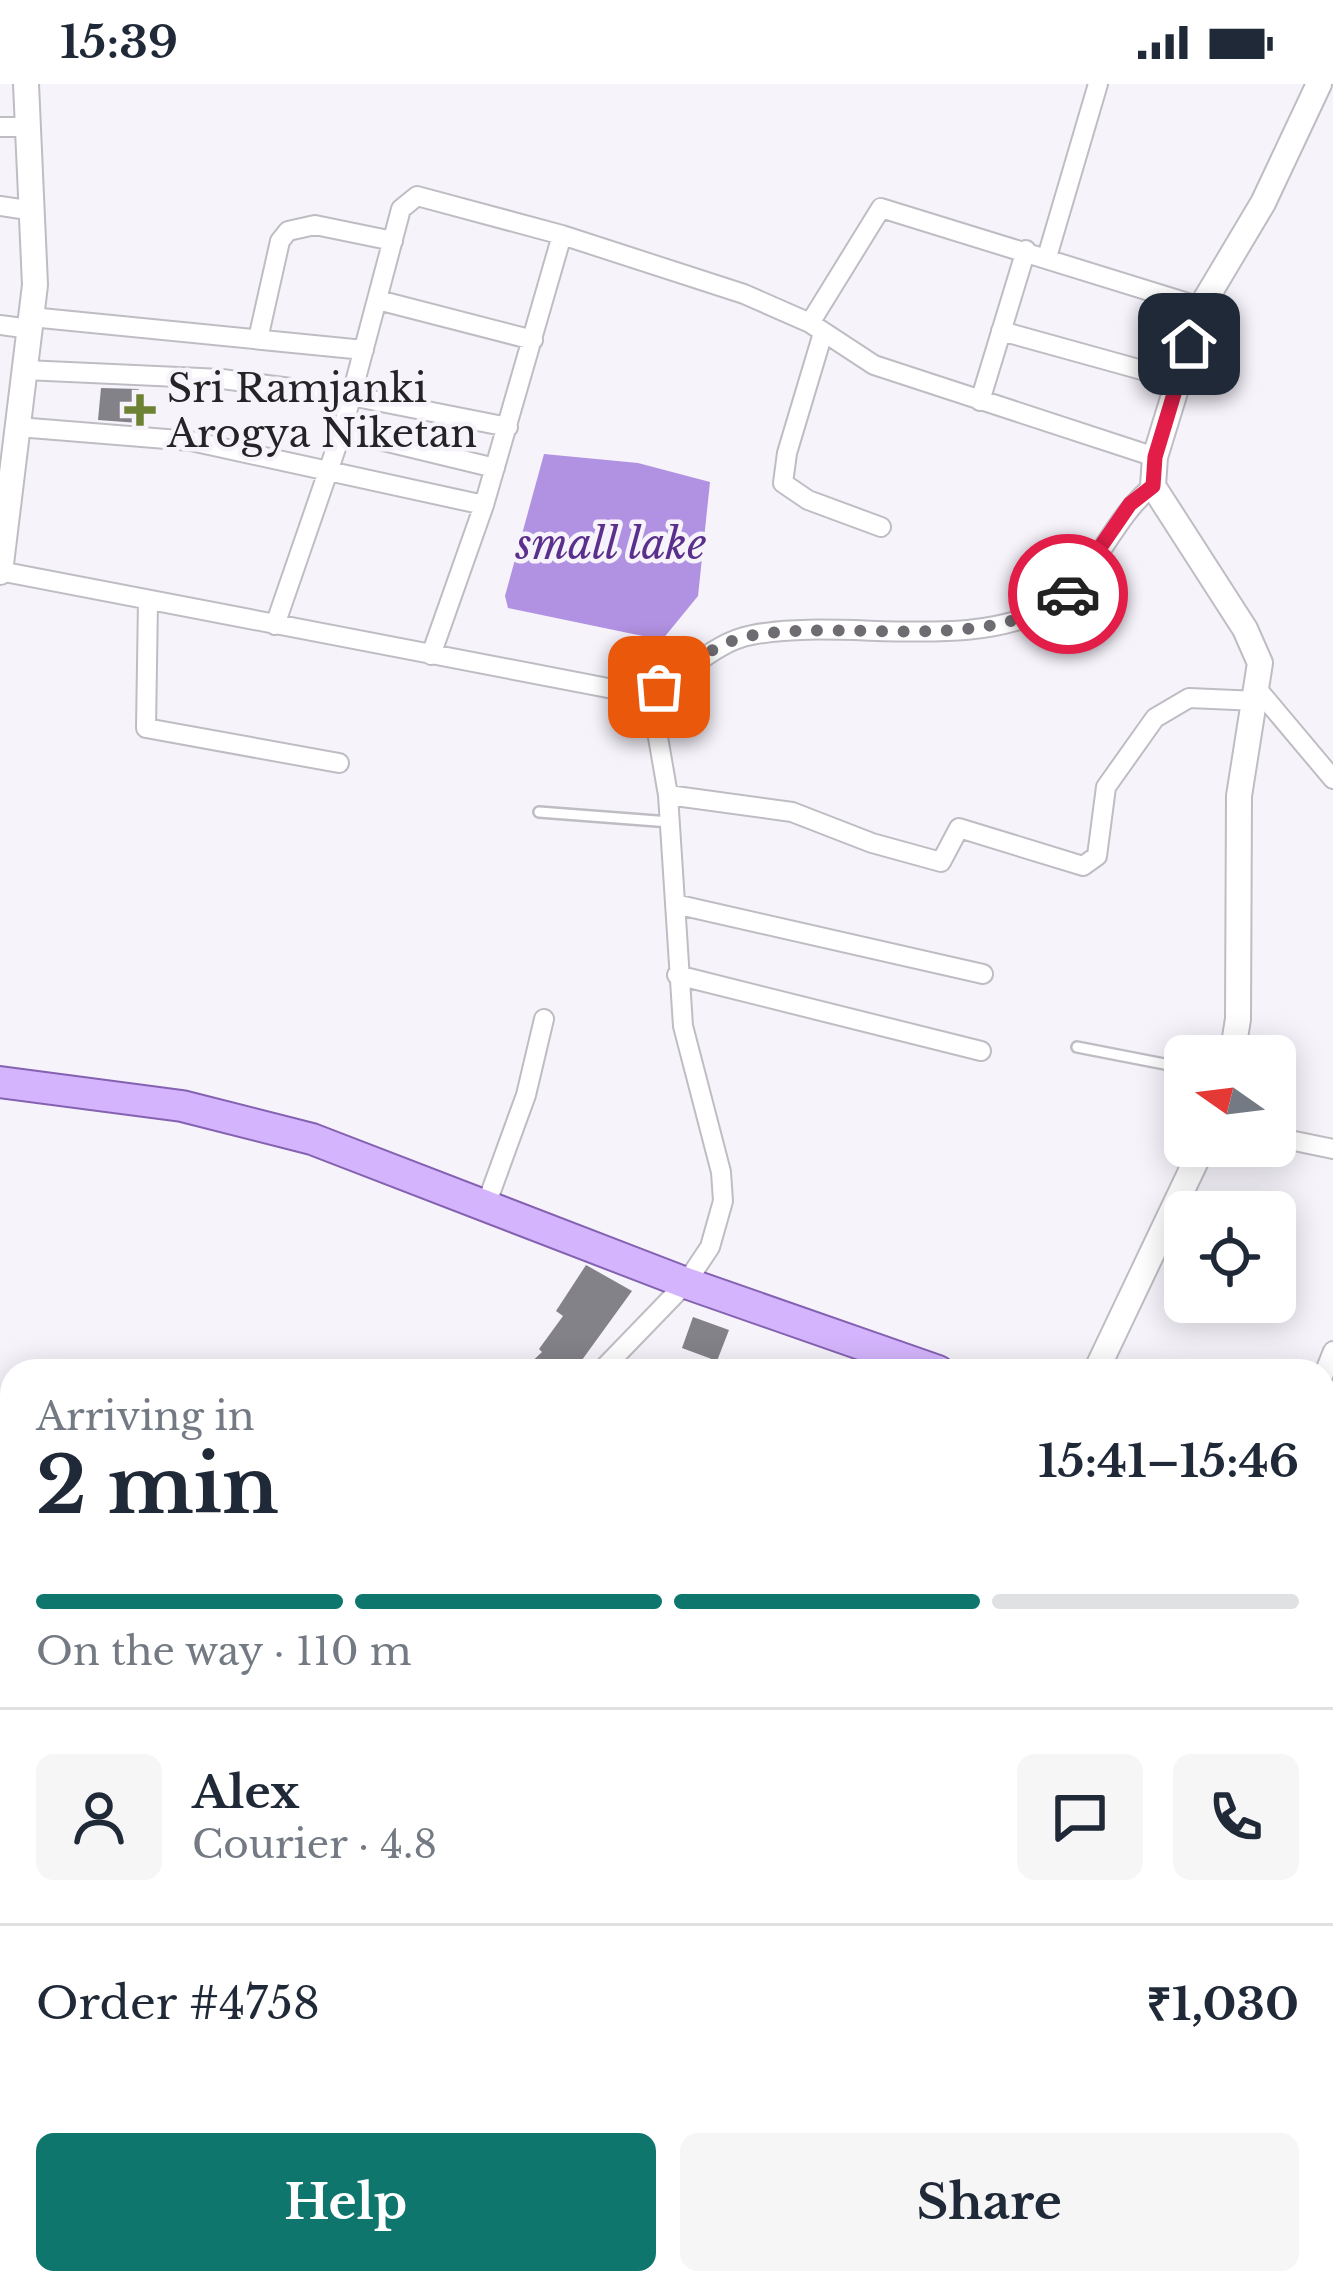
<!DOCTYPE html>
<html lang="en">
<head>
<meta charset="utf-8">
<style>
  :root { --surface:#fff; --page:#f6f6f7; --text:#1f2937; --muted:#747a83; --line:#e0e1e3; --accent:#0f766e }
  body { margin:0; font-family:"Libre Baskerville",serif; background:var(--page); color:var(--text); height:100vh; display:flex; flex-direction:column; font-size:45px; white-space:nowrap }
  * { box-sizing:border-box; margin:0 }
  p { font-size:39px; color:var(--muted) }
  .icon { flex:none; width:66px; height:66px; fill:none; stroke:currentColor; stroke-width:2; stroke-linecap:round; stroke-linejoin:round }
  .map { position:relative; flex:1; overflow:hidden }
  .details { position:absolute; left:0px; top:1275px; width:1335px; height:936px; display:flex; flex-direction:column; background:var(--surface); border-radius:36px 36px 0 0; box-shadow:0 6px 30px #0003 }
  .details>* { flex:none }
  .needle { width:78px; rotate:284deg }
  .buttons { position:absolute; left:1164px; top:951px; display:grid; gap:24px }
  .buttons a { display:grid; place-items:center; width:132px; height:132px; border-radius:18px; background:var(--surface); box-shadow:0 6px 30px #0003; font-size:60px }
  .pin { position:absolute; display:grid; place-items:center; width:102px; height:102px; color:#fff; margin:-51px; border-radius:24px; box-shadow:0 6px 18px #0006 }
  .courier { position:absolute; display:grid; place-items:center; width:120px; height:120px; margin:-60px; border:9px solid #e11d48; border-radius:50%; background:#fff; color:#222; box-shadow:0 3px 15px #0007 }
  .head em { font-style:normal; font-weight:700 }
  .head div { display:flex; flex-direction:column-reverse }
  .head { display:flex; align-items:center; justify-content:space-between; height:204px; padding:0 36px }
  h1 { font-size:78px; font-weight:700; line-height:90px }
  .bar { display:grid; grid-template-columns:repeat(4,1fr); gap:18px 12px; align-content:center; height:144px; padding:0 36px }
  .bar i { height:15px; border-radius:9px; background:var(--line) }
  .bar .on { background:var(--accent) }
  .bar p { grid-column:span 4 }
  .line { display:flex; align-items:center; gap:30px; padding:0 36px; border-top:3px solid var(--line) }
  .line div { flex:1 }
  .round { display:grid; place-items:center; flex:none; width:126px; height:126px; border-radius:18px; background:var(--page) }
  .primary-button { display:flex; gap:24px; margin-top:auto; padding:24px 36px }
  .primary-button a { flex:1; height:138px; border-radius:18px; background:var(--accent); color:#fff; font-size:48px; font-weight:700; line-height:138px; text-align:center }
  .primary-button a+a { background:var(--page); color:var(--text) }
  .status { display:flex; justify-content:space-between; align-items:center; height:84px; padding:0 60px; background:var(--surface); direction:ltr }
  .status svg { height:33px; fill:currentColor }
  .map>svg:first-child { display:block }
</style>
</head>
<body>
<div class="status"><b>15:39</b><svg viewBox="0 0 49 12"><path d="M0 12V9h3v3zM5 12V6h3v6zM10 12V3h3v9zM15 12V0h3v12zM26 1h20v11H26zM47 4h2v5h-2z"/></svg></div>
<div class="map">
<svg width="1333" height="2211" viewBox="0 0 1333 2211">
  <rect width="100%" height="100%" fill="#f6f3fb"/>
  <!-- water -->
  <path fill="#b191e1" d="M544,370L638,379L710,398L698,512L662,556L508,524L505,512Z"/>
  <!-- building -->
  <path fill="#848289" d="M101,304L139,305L137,319L151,320L149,334L140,333L139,339L98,336Z
    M586,1181L632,1207L574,1287H522L542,1268L539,1265L563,1232L556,1227Z
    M693,1233L729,1246L717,1277L682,1264Z"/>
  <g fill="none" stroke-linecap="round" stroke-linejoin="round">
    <defs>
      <path id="service" d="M539,728L670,738
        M1077,963L1185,984"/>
      <path id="minor" d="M0,43H28
        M0,122L34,127
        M1047,173L1098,0
        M378,216L533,256
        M31,233L364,266
        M810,239L881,124L1201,223
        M0,241L30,245
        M1001,247L1178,296
        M823,249L787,369L783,399L808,416L881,443
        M258,255L280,157L288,147L315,141L393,157
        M25,286L222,295L351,312L508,343
        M980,317L1026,166
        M18,343L191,357L484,421
        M342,347L495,384
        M0,487L639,610C681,600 708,559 752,551C843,533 972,570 1053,521C1093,496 1112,434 1153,402
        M148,517L146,644L339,679
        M275,541L342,347L401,125L417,112L562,151L744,210L810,239L874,281L1155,373
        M431,571L484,421L562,151
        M1259,607L1333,695
        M668,711L792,728L872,759L941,778L959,744L1083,782L1097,772L1106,703L1155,634L1189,614L1258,617
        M675,820L983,890
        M677,891L981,967
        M1275,1053L1333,1065
        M486,1121L526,1011L544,935
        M601,1287L686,1199L710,1163L723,1117L721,1088L683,942L668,711L650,607
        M1323,1292L1333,1267
        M0,1502L12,1505
        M1323,1626L1333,1610
        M0,1937L12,1928
        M1323,2049L1333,2050
        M1323,2194L1333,2195
        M405,2199L422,2211
        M1256,2199L1257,2211
        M178,2211L184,2199"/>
      <path id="tertiary" d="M0,488L35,201L26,0
        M1232,972L1238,935L1239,712L1260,579L1245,545L1153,402L1155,373L1201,223L1263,119L1319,0
        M1096,1287L1203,1062
        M703,2211L714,2199"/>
      <path id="primary" d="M0,998L182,1022L312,1055L686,1199L938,1287
        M1323,1410L1333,1413"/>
    </defs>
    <!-- service casing -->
    <use href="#service" stroke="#bfbdc4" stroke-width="14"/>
    <!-- minor casing -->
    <use href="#minor" stroke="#bfbdc4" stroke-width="22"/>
    <!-- tertiary casing -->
    <use href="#tertiary" stroke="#bfbdc4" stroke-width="28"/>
    <!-- primary casing -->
    <use href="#primary" stroke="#8461b1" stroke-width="34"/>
    <!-- service -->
    <use href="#service" stroke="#fff" stroke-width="9"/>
    <!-- minor -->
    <use href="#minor" stroke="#fff" stroke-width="18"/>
    <!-- tertiary -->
    <use href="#tertiary" stroke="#fff" stroke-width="24"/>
    <!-- primary -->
    <use href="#primary" stroke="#d4b5fd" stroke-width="30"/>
  </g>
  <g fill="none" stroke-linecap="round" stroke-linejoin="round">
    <!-- done -->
    <path stroke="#6e6c70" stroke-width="12" stroke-dasharray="0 21.6" d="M659,603C688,582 717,557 754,551C850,535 988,571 1068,510"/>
    <!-- route -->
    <path stroke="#e11d48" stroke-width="15" d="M1068,510L1130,420L1153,402L1155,373L1189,260"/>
  </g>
  <!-- markers -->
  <path fill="#6d8233" stroke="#f6f3fb" stroke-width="4.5" d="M134 308h12v12h12v12h-12v12h-12v-12h-12v-12h12z"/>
  <g text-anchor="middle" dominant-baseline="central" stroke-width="9" stroke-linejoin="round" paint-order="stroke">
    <!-- poi labels -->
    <g font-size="39" fill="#242325" stroke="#f6f3fb" text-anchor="start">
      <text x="167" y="304">Sri Ramjanki<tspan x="167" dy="45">Arogya Niketan</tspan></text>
    </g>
    <!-- water labels -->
    <g font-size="42" font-style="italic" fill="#5b2f8c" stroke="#f6f3fb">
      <text x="611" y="460">small lake</text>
    </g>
  </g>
</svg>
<div class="buttons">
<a><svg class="needle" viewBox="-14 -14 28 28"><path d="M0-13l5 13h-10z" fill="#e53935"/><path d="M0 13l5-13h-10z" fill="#747a83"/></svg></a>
<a><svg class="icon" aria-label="locate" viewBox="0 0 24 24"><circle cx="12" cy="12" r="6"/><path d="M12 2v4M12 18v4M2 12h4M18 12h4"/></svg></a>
</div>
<div class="pin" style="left:659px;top:603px;background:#ea580c"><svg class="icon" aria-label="bag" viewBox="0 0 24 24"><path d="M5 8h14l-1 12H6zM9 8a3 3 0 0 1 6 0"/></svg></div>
<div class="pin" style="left:1189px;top:260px;background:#1f2937"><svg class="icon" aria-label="home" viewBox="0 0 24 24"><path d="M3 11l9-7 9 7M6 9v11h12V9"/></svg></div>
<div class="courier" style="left:1068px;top:510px"><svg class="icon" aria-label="car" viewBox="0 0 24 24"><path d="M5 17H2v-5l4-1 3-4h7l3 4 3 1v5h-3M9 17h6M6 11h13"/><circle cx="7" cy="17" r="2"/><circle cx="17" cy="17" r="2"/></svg></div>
<section class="details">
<div class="head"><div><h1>2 min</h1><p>Arriving in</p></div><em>15:41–15:46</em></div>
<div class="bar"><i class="on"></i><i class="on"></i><i class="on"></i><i></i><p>On the way · 110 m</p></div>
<div class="line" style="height:216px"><a class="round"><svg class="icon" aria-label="person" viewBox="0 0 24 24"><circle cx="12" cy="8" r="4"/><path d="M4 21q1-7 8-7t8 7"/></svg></a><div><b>Alex</b><p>Courier · 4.8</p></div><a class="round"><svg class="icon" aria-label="chat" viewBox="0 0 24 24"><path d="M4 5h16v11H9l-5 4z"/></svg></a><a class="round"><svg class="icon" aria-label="phone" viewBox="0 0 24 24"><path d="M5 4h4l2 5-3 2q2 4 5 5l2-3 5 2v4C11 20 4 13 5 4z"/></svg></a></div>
<div class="line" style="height:156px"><div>Order #4758</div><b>₹1,030</b></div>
<div class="primary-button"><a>Help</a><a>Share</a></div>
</section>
</div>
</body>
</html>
